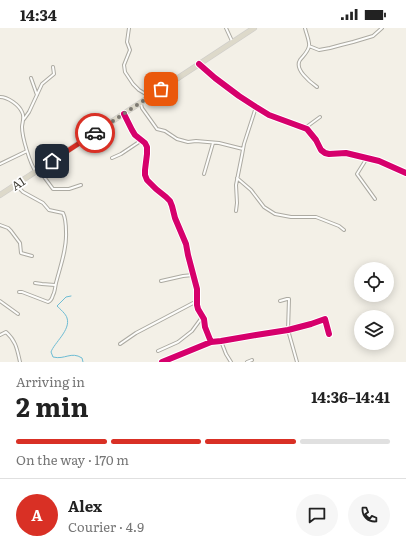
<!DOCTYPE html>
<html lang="en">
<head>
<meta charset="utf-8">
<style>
  :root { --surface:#fff; --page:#f6f6f6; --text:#222; --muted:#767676; --line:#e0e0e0; --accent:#d93025 }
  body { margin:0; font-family:Literata,serif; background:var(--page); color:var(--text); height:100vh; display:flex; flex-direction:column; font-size:15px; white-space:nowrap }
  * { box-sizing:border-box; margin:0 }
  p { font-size:13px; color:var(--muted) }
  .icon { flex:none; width:22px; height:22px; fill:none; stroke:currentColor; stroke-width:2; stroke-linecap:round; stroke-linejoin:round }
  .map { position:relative; height:334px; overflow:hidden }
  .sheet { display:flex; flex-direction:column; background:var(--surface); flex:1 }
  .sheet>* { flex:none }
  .controls { position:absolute; left:354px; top:234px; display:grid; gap:8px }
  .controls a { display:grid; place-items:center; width:40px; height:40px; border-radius:50%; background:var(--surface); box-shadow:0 2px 10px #0003; font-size:20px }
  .pin { position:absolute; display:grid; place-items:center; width:34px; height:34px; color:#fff; margin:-17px; border-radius:8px; box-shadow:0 2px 6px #0006 }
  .courier { position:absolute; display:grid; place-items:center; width:40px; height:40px; margin:-20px; border:3px solid #d93025; border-radius:50%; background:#fff; color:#222; box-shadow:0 1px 5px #0007 }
  .head em { font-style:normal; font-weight:700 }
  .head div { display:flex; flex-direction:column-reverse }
  .head { display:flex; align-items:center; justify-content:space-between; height:68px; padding:0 16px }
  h1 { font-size:26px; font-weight:700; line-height:30px }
  .bar { display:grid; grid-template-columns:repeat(4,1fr); gap:6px 4px; align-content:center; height:48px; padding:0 16px }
  .bar i { height:5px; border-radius:3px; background:var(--line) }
  .bar .active { background:var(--accent) }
  .bar p { grid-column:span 4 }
  .line { display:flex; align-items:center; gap:10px; padding:0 16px; border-top:1px solid var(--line) }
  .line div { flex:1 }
  .round { display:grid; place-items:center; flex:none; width:42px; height:42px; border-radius:21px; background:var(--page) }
  .status { display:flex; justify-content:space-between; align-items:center; height:28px; padding:0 20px; background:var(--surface); direction:ltr }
  .status svg { height:11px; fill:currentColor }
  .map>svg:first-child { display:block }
</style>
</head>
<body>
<div class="status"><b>14:34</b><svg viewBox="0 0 49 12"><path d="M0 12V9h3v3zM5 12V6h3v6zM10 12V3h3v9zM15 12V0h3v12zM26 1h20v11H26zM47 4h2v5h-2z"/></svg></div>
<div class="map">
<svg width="406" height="334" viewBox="0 0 406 334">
  <rect width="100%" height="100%" fill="#f3f0e7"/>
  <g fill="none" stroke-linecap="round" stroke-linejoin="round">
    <!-- stream -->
    <path stroke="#6dbcd4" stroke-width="1" d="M71,268L66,269L57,278C60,281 66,286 67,290C71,302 54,315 51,324L53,329C65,332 71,323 82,330L83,334"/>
    <defs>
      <path id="street" d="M129,0L127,14L130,22L124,37L125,44L133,56L139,62L149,68
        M226,0L232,13
        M305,0C306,5 310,14 309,18C308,24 303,28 300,32C294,41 310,54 317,59
        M309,18L319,22L330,20L341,17L353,14L373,8L382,0
        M200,37L215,50L239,68L256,79L269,87L307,101L316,112L321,122L325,125L329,126L346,125L379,133L406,145
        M31,50L37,67
        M0,69C8,69 19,77 22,84C25,89 22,95 22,99C22,109 30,136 36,144
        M141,76L142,80L157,101L165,103L177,111L188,114L196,113L219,115L243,121
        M124,86L132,102L135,107L145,115L147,119V126L145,142V147L147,152L156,161L166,169L170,173L172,178L175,190L186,216L188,227L197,261V277L198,281L204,291L205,299L211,314
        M24,91L29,84L42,56L54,46L53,39
        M305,100L320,89
        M112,130L121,126L142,112
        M367,130L357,146L375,171
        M0,136L27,123
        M39,142L53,161H69L81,157
        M204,146L213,115
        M237,150L251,162L264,179L275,186L291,189H316L339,198L344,202
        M16,157L23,164L43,175L49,182L63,185C66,191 66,198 66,204C67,221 60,239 56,255C55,259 55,264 53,267C52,271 51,273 48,274L22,264H19
        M236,183L237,175L236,157L242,127L244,116L256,79
        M0,197L8,200L11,203L20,215L21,225L32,228
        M161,253L183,248L193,247
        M35,255L42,256L55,257
        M0,273L18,286
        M280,273L287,271H289L288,302L297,334
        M0,307L6,304C16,313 17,321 20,334
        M221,313L226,326L231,334
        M120,316L136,305L197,273
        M158,323L178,314L192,303L203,288
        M162,334L211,314L221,313L256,307L288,302L311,296L325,291L329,306
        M247,334L252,332"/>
      <path id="highway" d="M0,167L254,0"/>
    </defs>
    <!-- street casing -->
    <use href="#street" stroke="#acaaa2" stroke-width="4"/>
    <!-- highway casing -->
    <use href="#highway" stroke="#d0ceca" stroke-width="6"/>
    <!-- street -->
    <use href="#street" stroke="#fdfdfb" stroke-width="2"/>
    <!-- highway -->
    <use href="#highway" stroke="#ddd9ca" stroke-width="4.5"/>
    <defs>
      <path id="cycleway" d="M199,36L215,50L239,68L256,79L269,87L307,101L316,112L321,122L325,125L329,126L346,125L379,133L406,145
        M124,86L132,102L135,107L145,115L147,119V126L145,142V147L147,152L156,161L166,169L170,173L172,178L175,190L186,216L188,227L197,261V277L198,281L204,291L205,299L211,314
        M162,334L211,314L221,313L256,307L288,302L311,296L325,291L329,306"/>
    </defs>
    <!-- cycleway casing -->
    <use href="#cycleway" stroke="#fff" stroke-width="8"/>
    <!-- cycleway -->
    <use href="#cycleway" stroke="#d6006c" stroke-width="6"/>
  </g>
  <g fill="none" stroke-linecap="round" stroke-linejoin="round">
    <!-- done -->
    <path stroke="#7d7a72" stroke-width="4" stroke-dasharray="0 7.2" d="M95,105L161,61"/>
    <!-- route -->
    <path stroke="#d93025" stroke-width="5" d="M52,133L95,105"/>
  </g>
  <g text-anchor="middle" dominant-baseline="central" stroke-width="3.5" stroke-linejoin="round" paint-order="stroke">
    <!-- street labels -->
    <g font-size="12" fill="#3d3b33" stroke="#fff">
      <text transform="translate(18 155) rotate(-33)">A1</text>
    </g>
  </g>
</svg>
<div class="controls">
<a><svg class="icon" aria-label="locate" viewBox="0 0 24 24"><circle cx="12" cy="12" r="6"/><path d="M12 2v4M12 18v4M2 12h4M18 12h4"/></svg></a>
<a><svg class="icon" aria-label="layers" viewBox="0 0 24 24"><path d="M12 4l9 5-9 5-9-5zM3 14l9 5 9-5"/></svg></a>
</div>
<div class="pin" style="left:161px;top:61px;background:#ea580c"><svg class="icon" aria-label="bag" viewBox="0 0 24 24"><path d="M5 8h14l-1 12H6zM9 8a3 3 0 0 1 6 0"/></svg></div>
<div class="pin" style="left:52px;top:133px;background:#1f2937"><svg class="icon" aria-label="home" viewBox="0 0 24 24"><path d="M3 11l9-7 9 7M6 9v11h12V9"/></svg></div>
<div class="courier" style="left:95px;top:105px"><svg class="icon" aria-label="car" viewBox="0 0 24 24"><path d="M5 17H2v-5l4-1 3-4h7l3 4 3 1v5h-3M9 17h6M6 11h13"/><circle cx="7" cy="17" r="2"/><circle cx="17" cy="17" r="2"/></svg></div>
</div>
<section class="sheet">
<div class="head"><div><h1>2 min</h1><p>Arriving in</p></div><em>14:36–14:41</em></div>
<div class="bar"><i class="active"></i><i class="active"></i><i class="active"></i><i></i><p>On the way · 170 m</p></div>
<div class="line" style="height:72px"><b class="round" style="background:var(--accent);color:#fff">A</b><div><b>Alex</b><p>Courier · 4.9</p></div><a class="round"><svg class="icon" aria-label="chat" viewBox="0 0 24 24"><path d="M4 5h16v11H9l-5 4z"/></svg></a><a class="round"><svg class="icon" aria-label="phone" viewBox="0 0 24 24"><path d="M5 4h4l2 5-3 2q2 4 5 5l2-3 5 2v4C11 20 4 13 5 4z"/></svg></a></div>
</section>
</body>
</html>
